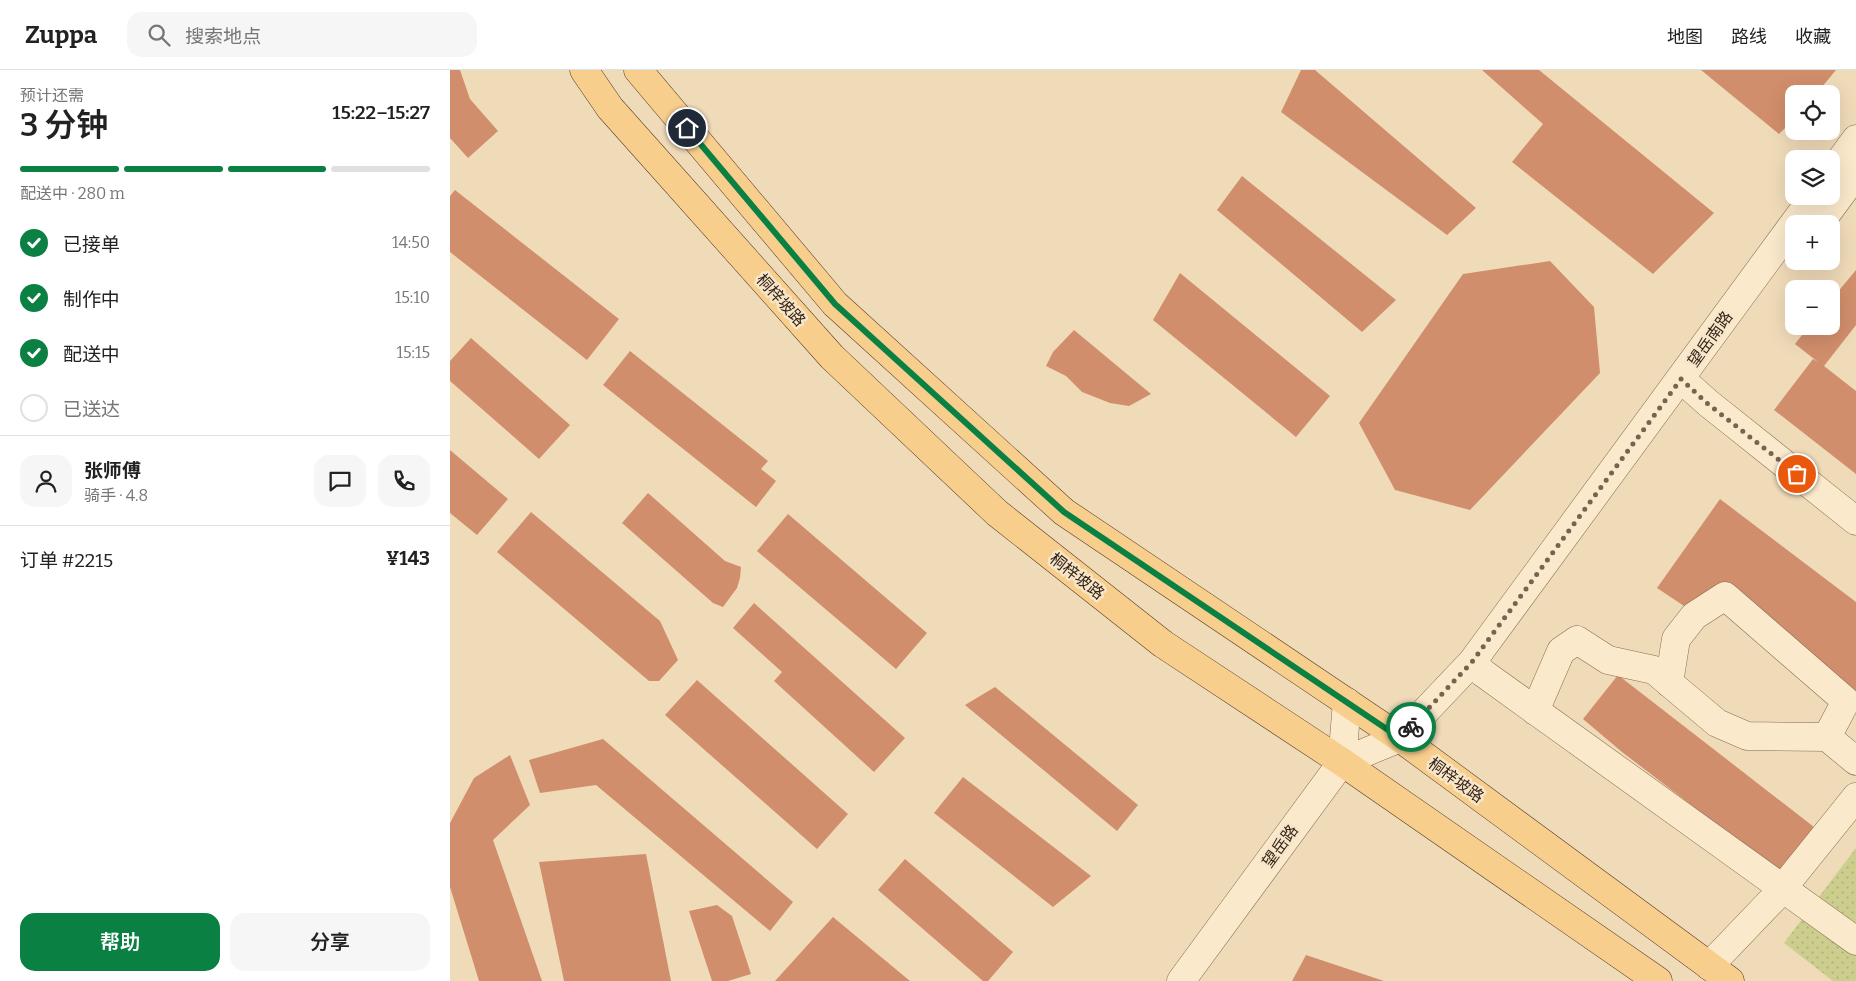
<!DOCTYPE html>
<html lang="zh">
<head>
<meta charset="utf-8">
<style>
  :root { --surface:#fff; --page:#f6f6f6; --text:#222; --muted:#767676; --line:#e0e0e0; --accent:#0b8043 }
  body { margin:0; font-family:Bitter,"Noto Sans SC",serif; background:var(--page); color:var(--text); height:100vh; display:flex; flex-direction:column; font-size:19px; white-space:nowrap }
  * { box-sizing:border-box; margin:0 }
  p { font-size:16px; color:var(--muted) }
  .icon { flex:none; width:28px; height:28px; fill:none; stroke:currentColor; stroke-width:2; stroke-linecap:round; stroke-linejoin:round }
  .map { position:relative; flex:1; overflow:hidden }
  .details { display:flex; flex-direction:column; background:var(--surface); width:450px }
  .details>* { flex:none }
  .buttons { position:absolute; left:1335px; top:15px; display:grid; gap:10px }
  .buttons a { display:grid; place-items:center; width:55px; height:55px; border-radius:10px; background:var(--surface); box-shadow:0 5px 20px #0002; font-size:25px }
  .pin { position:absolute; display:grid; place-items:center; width:42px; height:42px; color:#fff; margin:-21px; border:2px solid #fff; border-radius:50%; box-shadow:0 1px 5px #0007 }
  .courier { position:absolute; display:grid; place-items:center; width:50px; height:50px; margin:-25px; border:4px solid #0b8043; border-radius:50%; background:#fff; color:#222; box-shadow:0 1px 6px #0007 }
  .head em { font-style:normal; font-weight:600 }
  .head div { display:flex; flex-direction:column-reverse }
  .head { display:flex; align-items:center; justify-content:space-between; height:85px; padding:0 20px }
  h1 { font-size:32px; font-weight:600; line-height:38px }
  .bar { display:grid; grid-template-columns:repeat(4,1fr); gap:8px 5px; align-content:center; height:60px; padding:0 20px }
  .bar i { height:6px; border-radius:4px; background:var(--line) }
  .bar .selected { background:var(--accent) }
  .bar p { grid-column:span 4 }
  .line { display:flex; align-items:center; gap:12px; padding:0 20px; border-top:1px solid var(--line) }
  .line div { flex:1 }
  .round { display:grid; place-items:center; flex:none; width:52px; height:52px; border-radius:15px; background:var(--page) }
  ol { padding:0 20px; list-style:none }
  li { display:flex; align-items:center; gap:15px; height:55px }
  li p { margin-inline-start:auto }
  li .icon { padding:5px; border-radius:50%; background:var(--accent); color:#fff; stroke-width:4 }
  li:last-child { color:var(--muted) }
  li i { width:28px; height:28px; border:2px solid var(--line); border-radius:50% }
  .action { display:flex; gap:10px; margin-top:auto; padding:10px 20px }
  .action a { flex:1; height:58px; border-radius:15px; background:var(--accent); color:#fff; font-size:20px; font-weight:600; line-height:58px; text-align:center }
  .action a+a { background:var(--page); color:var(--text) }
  header { display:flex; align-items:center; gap:30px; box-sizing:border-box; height:70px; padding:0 25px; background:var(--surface); border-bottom:1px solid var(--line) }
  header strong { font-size:24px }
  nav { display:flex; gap:28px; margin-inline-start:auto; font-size:18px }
  .search { width:350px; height:45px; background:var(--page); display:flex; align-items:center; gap:12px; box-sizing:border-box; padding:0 18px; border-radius:15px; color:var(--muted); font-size:19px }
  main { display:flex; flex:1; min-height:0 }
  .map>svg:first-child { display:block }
</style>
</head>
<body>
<header>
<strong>Zuppa</strong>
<div class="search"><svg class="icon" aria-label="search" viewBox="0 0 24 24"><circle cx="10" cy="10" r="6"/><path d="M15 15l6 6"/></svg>搜索地点</div>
<nav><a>地图</a><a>路线</a><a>收藏</a></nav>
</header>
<main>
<section class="details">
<div class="head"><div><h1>3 分钟</h1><p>预计还需</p></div><em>15:22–15:27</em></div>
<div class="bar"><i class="selected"></i><i class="selected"></i><i class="selected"></i><i></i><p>配送中 · 280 m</p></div>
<ol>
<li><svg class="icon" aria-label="check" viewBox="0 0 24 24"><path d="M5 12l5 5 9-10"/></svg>已接单<p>14:50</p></li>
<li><svg class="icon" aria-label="check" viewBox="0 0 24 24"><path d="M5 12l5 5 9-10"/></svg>制作中<p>15:10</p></li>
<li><svg class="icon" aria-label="check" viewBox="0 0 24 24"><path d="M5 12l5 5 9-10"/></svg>配送中<p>15:15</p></li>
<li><i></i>已送达</li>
</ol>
<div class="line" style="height:90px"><a class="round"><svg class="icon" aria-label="person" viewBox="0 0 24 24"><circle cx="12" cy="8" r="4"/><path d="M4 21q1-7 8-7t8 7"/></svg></a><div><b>张师傅</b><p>骑手 · 4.8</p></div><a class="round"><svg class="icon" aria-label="chat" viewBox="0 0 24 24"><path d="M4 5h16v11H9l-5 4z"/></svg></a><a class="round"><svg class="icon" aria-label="phone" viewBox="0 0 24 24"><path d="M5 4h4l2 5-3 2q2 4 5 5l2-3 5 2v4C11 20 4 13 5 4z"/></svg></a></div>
<div class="line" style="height:65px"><div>订单 #2215</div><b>¥143</b></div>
<div class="action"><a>帮助</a><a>分享</a></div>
</section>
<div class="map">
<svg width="1406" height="911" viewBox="0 0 1406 911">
  <defs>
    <pattern id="grass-dots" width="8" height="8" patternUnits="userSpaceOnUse" patternTransform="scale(1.25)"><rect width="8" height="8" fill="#ccce8d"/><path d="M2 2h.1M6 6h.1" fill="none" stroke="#b0b179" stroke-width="1.8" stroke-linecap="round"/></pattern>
  </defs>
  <rect width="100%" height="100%" fill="#f0dbb9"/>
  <!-- grass -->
  <path fill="url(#grass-dots)" d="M1406,778V911H1383L1334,873Z"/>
  <!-- building -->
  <path fill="#d18e6c" d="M0,0H10L20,29L48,61L18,88L0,68Z
    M851,0H865L1026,138L997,165L831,42Z
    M1032,0H1089L1264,143L1203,204L1062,92L1093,54Z
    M1251,0H1386L1366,24H1344V49L1329,64Z
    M792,106L946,230L912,262L767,140Z
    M5,120L169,249L137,290L0,182V126Z
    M1100,191L1144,237L1150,303L1020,440L945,420L909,353L1013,204Z
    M1406,200V255L1374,296L1406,321V404L1324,340L1363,289L1368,292L1345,274L1359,256H1381V230Z
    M730,203L880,326L846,367L703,250Z
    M624,260L701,324L679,336L660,333L632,322L616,306L596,296L603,282Z
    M21,268L120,355L89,389L0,311V291Z
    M180,281L318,391L311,399L326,411L306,437L153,315Z
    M0,380L58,429L27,465L0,443Z
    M198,423L275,491L291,497L290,508L287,518L273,537L263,533L172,453Z
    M1270,429L1406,532V627L1270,516L1237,538L1207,518Z
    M81,442L210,551L228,590L209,611H199L47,482Z
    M338,444L477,563L446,599L307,481Z
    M304,533L455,668L424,702L324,611L332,602L283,558Z
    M1168,605L1364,757L1329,802L1172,682L1133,649Z
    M247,610L398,744L367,779L215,645Z
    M545,617L688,735L667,761L515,635Z
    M153,669L343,832L320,861L146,715L90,723L79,690Z
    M60,685L80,735L43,770L92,911H29L0,817V753L24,708Z
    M513,707L641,806L603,837L484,743Z
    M196,784L221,911H114L89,792Z
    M455,789L563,882L538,911H533L428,820Z
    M267,835L282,846L301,904L278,911H262L239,841Z
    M383,847L460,911H325Z
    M856,885L934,911H842Z"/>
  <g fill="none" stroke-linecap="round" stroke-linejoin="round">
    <defs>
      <path id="minor" d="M1381,103L1406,69
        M1369,154L1406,104
        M1231,309L1258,333L1406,451
        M1022,592L1033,603L1406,871
        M1219,613L1226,569L1244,546L1275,526L1396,631L1377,667
        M1085,641L1111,581L1127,570L1158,590L1204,600L1267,653L1297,666L1377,667L1406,691
        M892,692L897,632
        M1259,896L1327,825L1406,727
        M731,911L892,692L950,668L1022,592L1364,126"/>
      <path id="major" d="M134,0L160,38L382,287L547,443L713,574L892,692L1208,911
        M188,0L385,234L614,442L950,668L1280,911"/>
    </defs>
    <!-- minor casing -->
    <use href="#minor" stroke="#876b53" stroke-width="29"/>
    <!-- major casing -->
    <use href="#major" stroke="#543928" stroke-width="29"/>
    <!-- minor -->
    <use href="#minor" stroke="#fbe9cc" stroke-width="28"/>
    <!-- major -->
    <use href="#major" stroke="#f8ce8c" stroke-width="28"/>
  </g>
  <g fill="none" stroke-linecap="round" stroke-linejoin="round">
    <!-- done -->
    <path stroke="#766451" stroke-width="5" stroke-dasharray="0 9" d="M961,657L1022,592L1231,309L1258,334L1347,404"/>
    <!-- route -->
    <path stroke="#0b8043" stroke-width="6" d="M237,58L385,234L614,442L950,668L961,657"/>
  </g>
  <g text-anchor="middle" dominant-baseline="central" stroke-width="5" stroke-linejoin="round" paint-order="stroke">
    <!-- street labels -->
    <g font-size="16" fill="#352419" stroke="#f7e6c9">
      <text transform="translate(331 230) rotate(48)">桐梓坡路</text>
      <text transform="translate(1260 269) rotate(-54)">望岳南路</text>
      <text transform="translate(627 506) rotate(38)">桐梓坡路</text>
      <text transform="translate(1006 710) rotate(36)">桐梓坡路</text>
      <text transform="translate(830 776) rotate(-54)">望岳路</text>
    </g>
  </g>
</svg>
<div class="buttons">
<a><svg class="icon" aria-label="locate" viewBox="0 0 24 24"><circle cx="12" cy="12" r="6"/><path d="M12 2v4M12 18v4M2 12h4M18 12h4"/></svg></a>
<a><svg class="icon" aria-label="layers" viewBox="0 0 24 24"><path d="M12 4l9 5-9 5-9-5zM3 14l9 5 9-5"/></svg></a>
<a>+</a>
<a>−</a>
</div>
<div class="pin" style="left:1347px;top:404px;background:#ea580c"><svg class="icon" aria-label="bag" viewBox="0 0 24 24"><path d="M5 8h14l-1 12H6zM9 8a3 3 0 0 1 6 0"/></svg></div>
<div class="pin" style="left:237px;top:58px;background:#1f2937"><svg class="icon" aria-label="home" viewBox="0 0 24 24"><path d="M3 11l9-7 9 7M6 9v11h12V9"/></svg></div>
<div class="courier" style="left:961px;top:657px"><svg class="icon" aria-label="bike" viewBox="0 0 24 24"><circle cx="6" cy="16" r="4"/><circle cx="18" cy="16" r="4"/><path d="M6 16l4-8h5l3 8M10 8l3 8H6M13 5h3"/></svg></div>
</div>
</main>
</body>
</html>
